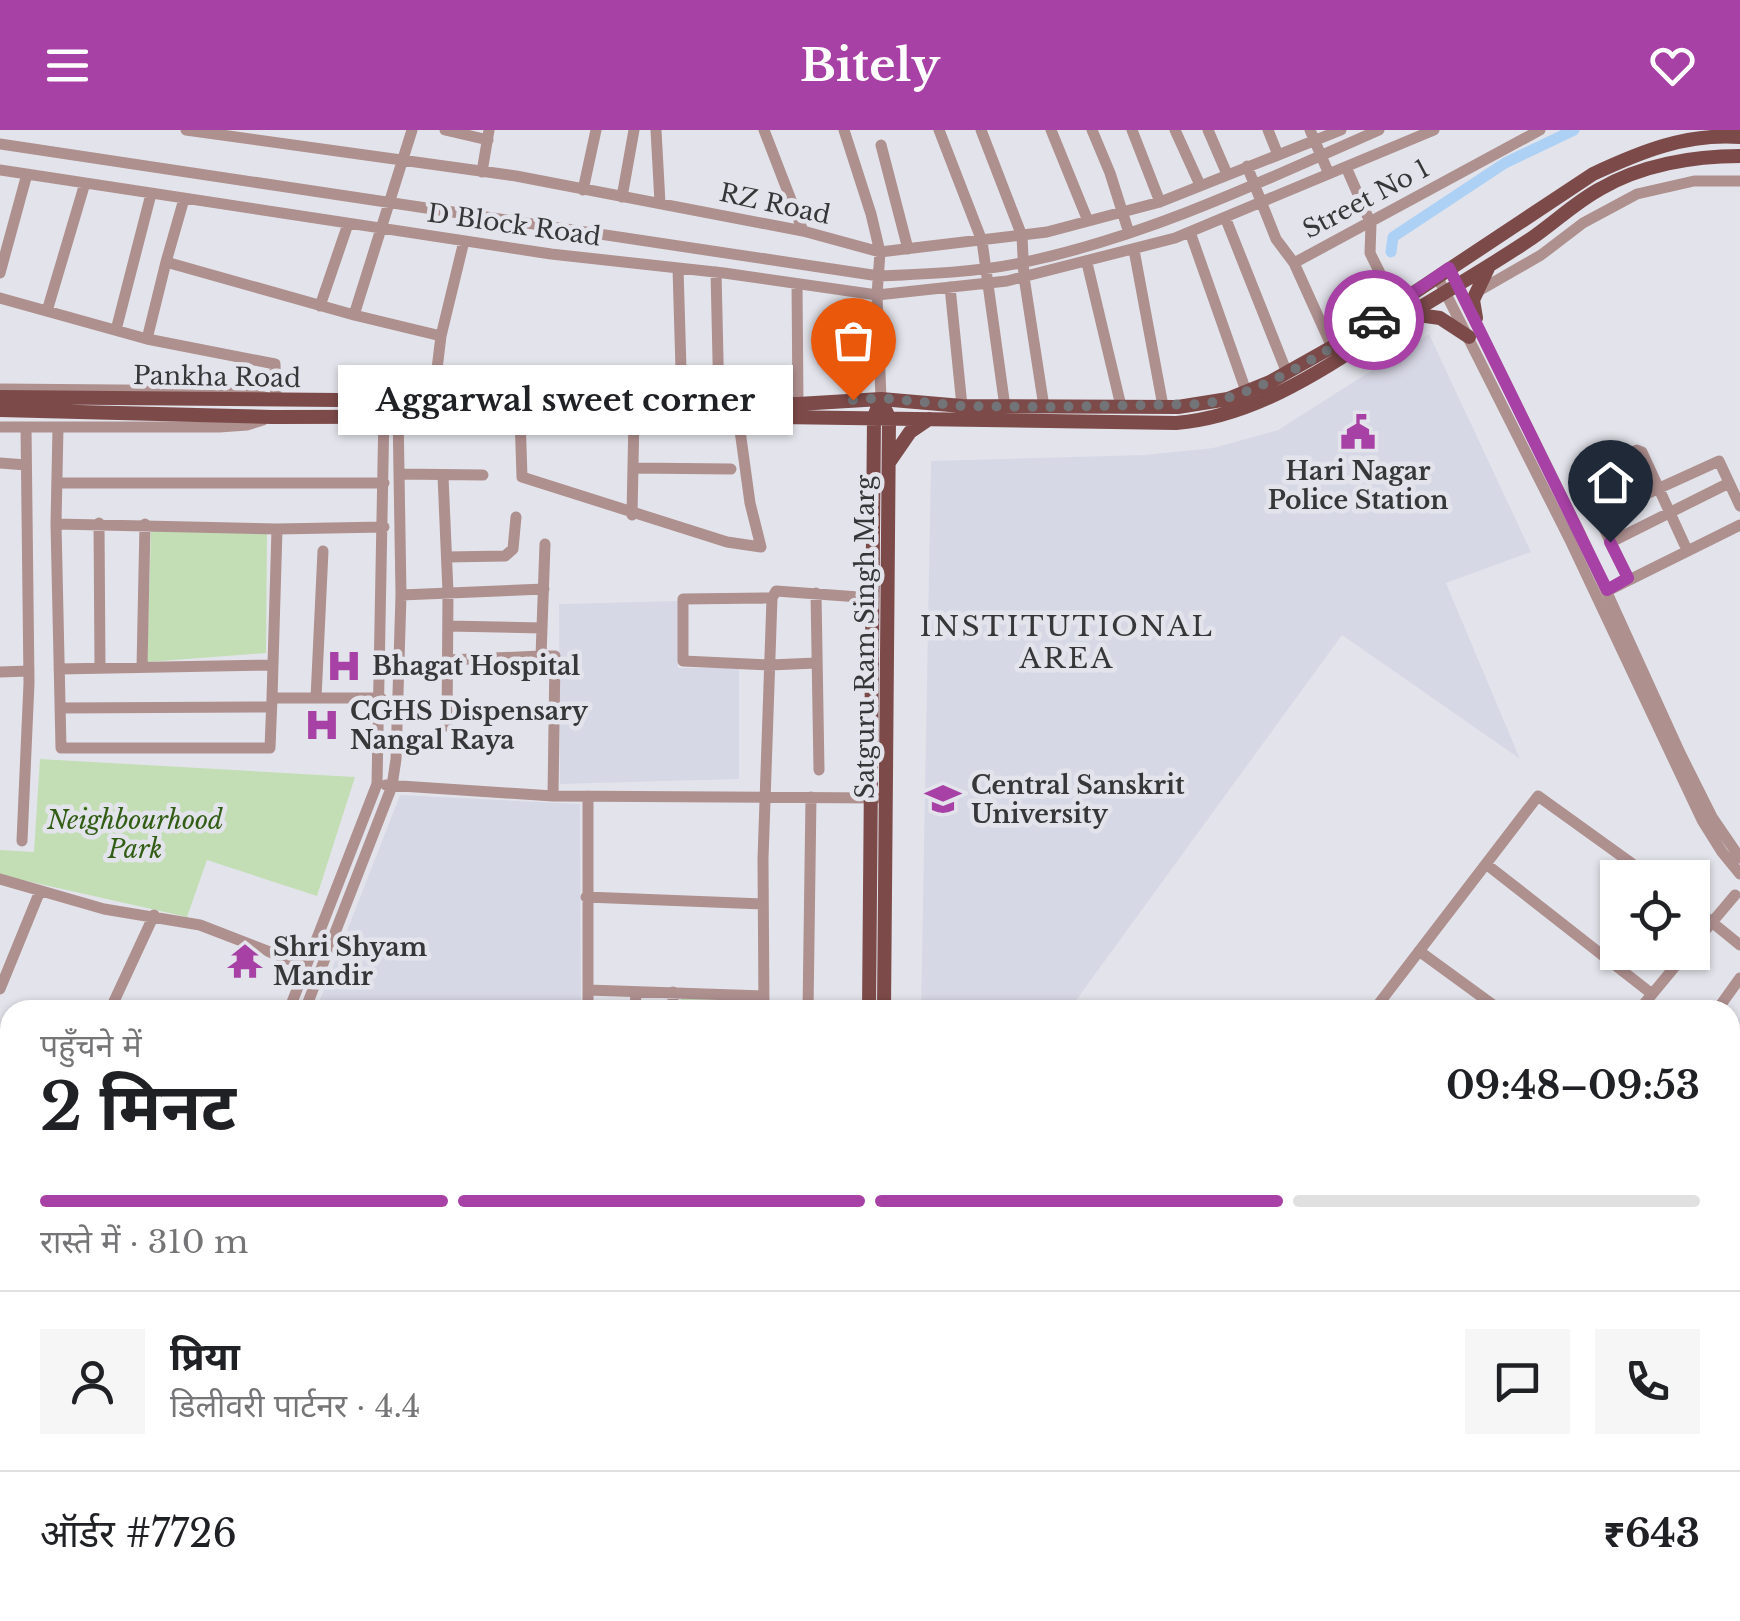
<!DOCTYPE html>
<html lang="hi">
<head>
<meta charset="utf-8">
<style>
  :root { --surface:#fff; --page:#f6f6f6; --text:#202124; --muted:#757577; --line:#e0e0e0; --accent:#a841a5 }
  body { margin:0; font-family:"Libre Baskerville","Noto Sans Devanagari",serif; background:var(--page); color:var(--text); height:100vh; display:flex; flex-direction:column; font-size:38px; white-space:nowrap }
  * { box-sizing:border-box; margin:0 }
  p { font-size:32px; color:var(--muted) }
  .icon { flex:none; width:55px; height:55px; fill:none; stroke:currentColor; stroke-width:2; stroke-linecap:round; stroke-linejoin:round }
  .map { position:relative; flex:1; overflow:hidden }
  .panel { position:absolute; left:0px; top:870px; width:1740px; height:622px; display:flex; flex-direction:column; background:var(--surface); border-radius:30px 30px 0 0; box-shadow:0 2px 8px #0004 }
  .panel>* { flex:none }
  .tools { position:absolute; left:1600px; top:730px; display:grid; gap:20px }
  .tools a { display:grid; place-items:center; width:110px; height:110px; border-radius:0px; background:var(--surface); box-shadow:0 2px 8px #0004; font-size:50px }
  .pin { position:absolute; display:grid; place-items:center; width:85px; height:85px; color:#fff; margin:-102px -42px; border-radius:50% 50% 50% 0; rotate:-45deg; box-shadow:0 0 10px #0007 }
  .pin .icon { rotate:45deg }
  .courier { position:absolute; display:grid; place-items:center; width:100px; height:100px; margin:-50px; border:8px solid #a841a5; border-radius:50%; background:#fff; color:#222; box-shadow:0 2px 12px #0007 }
  .bubble { position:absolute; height:70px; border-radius:0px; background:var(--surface); box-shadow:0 2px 8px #0004; font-size:32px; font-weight:700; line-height:70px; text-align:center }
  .head em { font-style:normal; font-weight:700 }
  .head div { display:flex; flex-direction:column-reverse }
  .head { display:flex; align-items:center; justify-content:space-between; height:170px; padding:0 40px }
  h1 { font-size:65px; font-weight:700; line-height:75px }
  .bar { display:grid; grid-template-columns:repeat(4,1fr); gap:15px 10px; align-content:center; height:120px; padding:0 40px }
  .bar i { height:12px; border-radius:8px; background:var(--line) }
  .bar .on { background:var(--accent) }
  .bar p { grid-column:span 4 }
  .line { display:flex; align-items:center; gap:25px; padding:0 40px; border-top:2px solid var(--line) }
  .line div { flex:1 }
  .round { display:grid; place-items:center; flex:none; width:105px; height:105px; border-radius:0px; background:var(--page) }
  header { display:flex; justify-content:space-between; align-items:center; height:130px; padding:0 40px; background:var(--accent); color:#fff; font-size:45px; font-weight:700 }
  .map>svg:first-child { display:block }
</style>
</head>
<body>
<header><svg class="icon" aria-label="menu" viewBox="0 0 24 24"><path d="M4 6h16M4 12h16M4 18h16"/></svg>Bitely<svg class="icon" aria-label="heart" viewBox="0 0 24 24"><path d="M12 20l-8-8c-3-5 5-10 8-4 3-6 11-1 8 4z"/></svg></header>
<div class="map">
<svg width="1740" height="1491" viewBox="0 0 1740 1491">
  <rect width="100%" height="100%" fill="#e3e4eb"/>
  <!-- built -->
  <path fill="#d7d8e5" d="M1429,204L1531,422L1446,453L1520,629L1342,505L1069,880H921L931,331L1144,325L1213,318L1278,300Z
    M678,471V538H739V649L560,654L559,474Z
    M400,665L580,674L581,880H316Z"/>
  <!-- green -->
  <path fill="#c3deb5" d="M151,400L267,404L266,523L147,532Z
    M40,629L355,647L317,766L207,730L187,787L0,745V720L34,722Z
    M681,869L758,870V880H681Z"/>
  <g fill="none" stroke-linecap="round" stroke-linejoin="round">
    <!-- canal -->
    <path stroke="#add0f5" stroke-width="11" d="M1391,122L1393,107L1505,33L1574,0"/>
    <!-- minor -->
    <path stroke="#ae908f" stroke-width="11" d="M186,0L516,46L803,101L880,122L1047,102L1160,72L1341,0
      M445,0L488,10
      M656,0L660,73
      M764,0L803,101
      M844,0L871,84L880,122L877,165L881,269
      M939,0L982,111L1005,277
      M981,0L1022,106L1024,147L1044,277
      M1051,0L1088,91
      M1092,0L1110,43L1129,103
      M1132,0L1160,72
      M1175,0L1200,55
      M1208,0L1227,44
      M1268,0L1278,25
      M1310,0L1329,44
      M0,14L879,146C930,144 981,142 1030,131C1153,104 1265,50 1379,0
      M881,15L908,119
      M1247,36L1276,109L1294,133
      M1346,37L1371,94L1370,123L1396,175
      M0,40L551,124L724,143L877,165L1007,151L1175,108L1434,0
      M482,42L489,0
      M583,60L596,0
      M622,67L634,0
      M184,69L166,132L354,185L441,206
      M1225,87L1287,243
      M1190,102L1246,261
      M1134,120L1163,276
      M1087,133L1121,276
      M678,138L682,273
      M1449,139L1579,401L1680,623L1712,687L1740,728
      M716,142L719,273
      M0,143L27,44
      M1437,146L1569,408L1702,690L1722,722L1740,744
      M797,154L798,274
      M950,157L962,276
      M1475,163L1541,125L1583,93L1637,64L1694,51H1740
      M0,168L147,209
      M320,176L348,94
      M47,181L85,53
      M354,185L412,0
      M116,200L151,64
      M1332,217L1294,133L1540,0
      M0,259L241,261L276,270L275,234L147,209L166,132
      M433,272L441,206L464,111
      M520,286L522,347L727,412L761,417L750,373L738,286
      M0,297H219L247,295L263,290
      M58,298L56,394L61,618H270L272,568H381
      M0,333L26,335
      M633,338L731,339
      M399,344L483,345
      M443,346L448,462L447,596
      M57,353H384
      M632,385L634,287
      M1598,386L1579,348L1637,320L1642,322L1687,420
      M99,393L100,538
      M56,394L277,399L384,397
      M1611,412L1729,353
      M545,414L541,526H555L553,666
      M447,427L505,426L513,419L516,387
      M1628,448L1598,386L1719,331L1740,376
      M1607,461L1740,395
      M816,463L819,640
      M401,465L544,459
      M448,496L542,498
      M448,530L541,526
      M816,533L770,535L683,531V469L772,468L776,461L873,468
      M142,537L145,394
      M59,539L273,535
      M0,542L29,541
      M272,568L277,399
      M316,568L323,421
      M60,578L271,577
      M386,655L553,666L877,668
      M588,666V880
      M22,711L29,553L26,297
      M1486,734L1652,864
      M0,749L104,779L200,795L306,836
      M586,767L763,774
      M1692,776L1740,815
      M1692,816L1735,765
      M1419,821L1500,880
      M0,859L40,761
      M588,860L764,866
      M110,880L154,785
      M289,880L377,654L384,281
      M305,880L392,656L396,629L401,465L398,281
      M635,880L636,862
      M673,880V862
      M764,880L763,729L772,468
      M808,880L811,667
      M1374,880L1538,666L1652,748
      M1639,880L1687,822
      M1717,880L1740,848
      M1730,902L1740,910
      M1730,975L1740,982
      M0,981L10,938
      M1730,1028L1740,1035
      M0,1363L10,1366
      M0,1473L10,1474
      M86,1482L99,1484
      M406,1482L431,1491
      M535,1482L559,1491
      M117,1491L118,1482
      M167,1491L168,1482
      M458,1491L461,1482
      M632,1491L637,1482"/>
    <!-- major -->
    <path stroke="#7c4a49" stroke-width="14" d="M1411,184L1440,188L1469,207
      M1476,188L1473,170L1488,138
      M0,267L798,274L881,269L962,276L1178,277L1228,269L1270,252L1332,217L1593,44C1640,22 1686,3 1740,7
      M0,280L272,287L712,286L1176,293C1263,286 1336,230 1408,185C1450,159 1492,135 1532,108C1555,92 1576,72 1600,59C1641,35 1693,26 1740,26
      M890,331L910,302L929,289
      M869,880L874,287L877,279
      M884,880L889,288L886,281
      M0,1483L67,1491
      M706,1491L710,1482
      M724,1491L728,1482"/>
  </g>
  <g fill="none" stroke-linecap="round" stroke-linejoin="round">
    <!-- done -->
    <path stroke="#737477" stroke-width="10" stroke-dasharray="0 18" d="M853,270L881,268L962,276L1044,277L1205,274C1267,260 1322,225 1374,190"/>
    <!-- route -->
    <path stroke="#a841a5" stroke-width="12" d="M1374,190L1449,138L1607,460L1628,448L1610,412"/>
  </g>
  <!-- icons -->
  <defs>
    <symbol id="civic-bare" viewBox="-9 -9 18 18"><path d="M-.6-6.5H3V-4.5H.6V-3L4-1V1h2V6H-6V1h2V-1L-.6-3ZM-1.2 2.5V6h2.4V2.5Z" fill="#a841a5" stroke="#e3e4eb" stroke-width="2.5" paint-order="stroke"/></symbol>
    <symbol id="hospital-bare" viewBox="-9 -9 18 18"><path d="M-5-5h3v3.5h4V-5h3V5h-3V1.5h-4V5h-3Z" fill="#a841a5" stroke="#e3e4eb" stroke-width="2.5" paint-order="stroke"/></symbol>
    <symbol id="university-bare" viewBox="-9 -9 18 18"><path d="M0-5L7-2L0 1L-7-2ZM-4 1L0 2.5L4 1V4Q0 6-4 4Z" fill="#a841a5" stroke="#e3e4eb" stroke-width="2.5" paint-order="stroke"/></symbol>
    <symbol id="temple-bare" viewBox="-9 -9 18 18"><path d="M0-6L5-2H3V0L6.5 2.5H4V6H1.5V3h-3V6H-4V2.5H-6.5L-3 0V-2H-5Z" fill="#a841a5" stroke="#e3e4eb" stroke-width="2.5" paint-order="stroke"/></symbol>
  </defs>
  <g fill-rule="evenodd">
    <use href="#civic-bare" x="1333" y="277" width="50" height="50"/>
    <use href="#hospital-bare" x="319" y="511" width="50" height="50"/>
    <use href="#hospital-bare" x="297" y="570" width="50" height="50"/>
    <use href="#university-bare" x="918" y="644" width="50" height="50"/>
    <use href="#temple-bare" x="220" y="806" width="50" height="50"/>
  </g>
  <g text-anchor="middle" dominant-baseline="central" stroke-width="9" stroke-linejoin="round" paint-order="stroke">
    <!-- street labels -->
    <g font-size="25" fill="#373739" stroke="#e3e4eb">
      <text transform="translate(1366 69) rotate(-28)">Street No 1</text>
      <text transform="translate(775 74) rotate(12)">RZ Road</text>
      <text transform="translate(514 95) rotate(8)">D Block Road</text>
      <text transform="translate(217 247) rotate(1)">Pankha Road</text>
      <text transform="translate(865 507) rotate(-90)">Satguru Ram Singh Marg</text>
    </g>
    <!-- poi labels -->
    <g font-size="25" font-weight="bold" fill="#373739" stroke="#e3e4eb" text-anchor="start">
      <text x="1358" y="341" text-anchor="middle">Hari Nagar<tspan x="1358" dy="29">Police Station</tspan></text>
      <text x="372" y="536">Bhagat Hospital</text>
      <text x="350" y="581">CGHS Dispensary<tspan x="350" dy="29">Nangal Raya</tspan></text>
      <text x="971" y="655">Central Sanskrit<tspan x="971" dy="29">University</tspan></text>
      <text x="273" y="817">Shri Shyam<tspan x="273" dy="29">Mandir</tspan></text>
    </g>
    <!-- park labels -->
    <g font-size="25" font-style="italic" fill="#325d15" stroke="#e3e4eb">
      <text x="135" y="690">Neighbourhood<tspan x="135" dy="29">Park</tspan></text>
    </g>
    <!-- neighbourhood labels -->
    <g font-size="28" letter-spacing="2.5" fill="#373739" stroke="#e3e4eb">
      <text x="1067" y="496">INSTITUTIONAL<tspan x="1067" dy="32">AREA</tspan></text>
    </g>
  </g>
</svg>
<div class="tools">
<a><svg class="icon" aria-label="locate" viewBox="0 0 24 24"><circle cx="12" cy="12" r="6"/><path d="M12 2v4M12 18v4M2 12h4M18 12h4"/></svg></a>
</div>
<div class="pin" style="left:853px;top:270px;background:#ea580c"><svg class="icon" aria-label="bag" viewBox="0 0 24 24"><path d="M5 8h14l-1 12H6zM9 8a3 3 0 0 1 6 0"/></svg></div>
<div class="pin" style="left:1610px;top:412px;background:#1f2937"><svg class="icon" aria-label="home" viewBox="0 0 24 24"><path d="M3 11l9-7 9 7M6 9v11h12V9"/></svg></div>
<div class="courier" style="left:1374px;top:190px"><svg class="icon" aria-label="car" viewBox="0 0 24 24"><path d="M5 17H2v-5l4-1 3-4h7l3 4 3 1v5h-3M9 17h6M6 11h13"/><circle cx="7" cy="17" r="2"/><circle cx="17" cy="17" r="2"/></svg></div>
<div class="bubble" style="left:338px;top:235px;width:455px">Aggarwal sweet corner</div>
<section class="panel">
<div class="head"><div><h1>2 मिनट</h1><p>पहुँचने में</p></div><em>09:48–09:53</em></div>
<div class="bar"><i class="on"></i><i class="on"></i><i class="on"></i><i></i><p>रास्ते में · 310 m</p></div>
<div class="line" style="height:180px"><a class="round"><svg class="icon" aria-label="person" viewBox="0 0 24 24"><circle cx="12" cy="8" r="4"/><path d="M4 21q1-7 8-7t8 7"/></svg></a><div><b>प्रिया</b><p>डिलीवरी पार्टनर · 4.4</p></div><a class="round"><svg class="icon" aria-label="chat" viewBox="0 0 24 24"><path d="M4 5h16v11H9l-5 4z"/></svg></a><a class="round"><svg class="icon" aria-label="phone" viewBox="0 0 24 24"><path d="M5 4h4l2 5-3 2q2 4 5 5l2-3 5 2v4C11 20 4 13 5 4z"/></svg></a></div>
<div class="line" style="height:130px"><div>ऑर्डर #7726</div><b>₹643</b></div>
</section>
</div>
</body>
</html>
